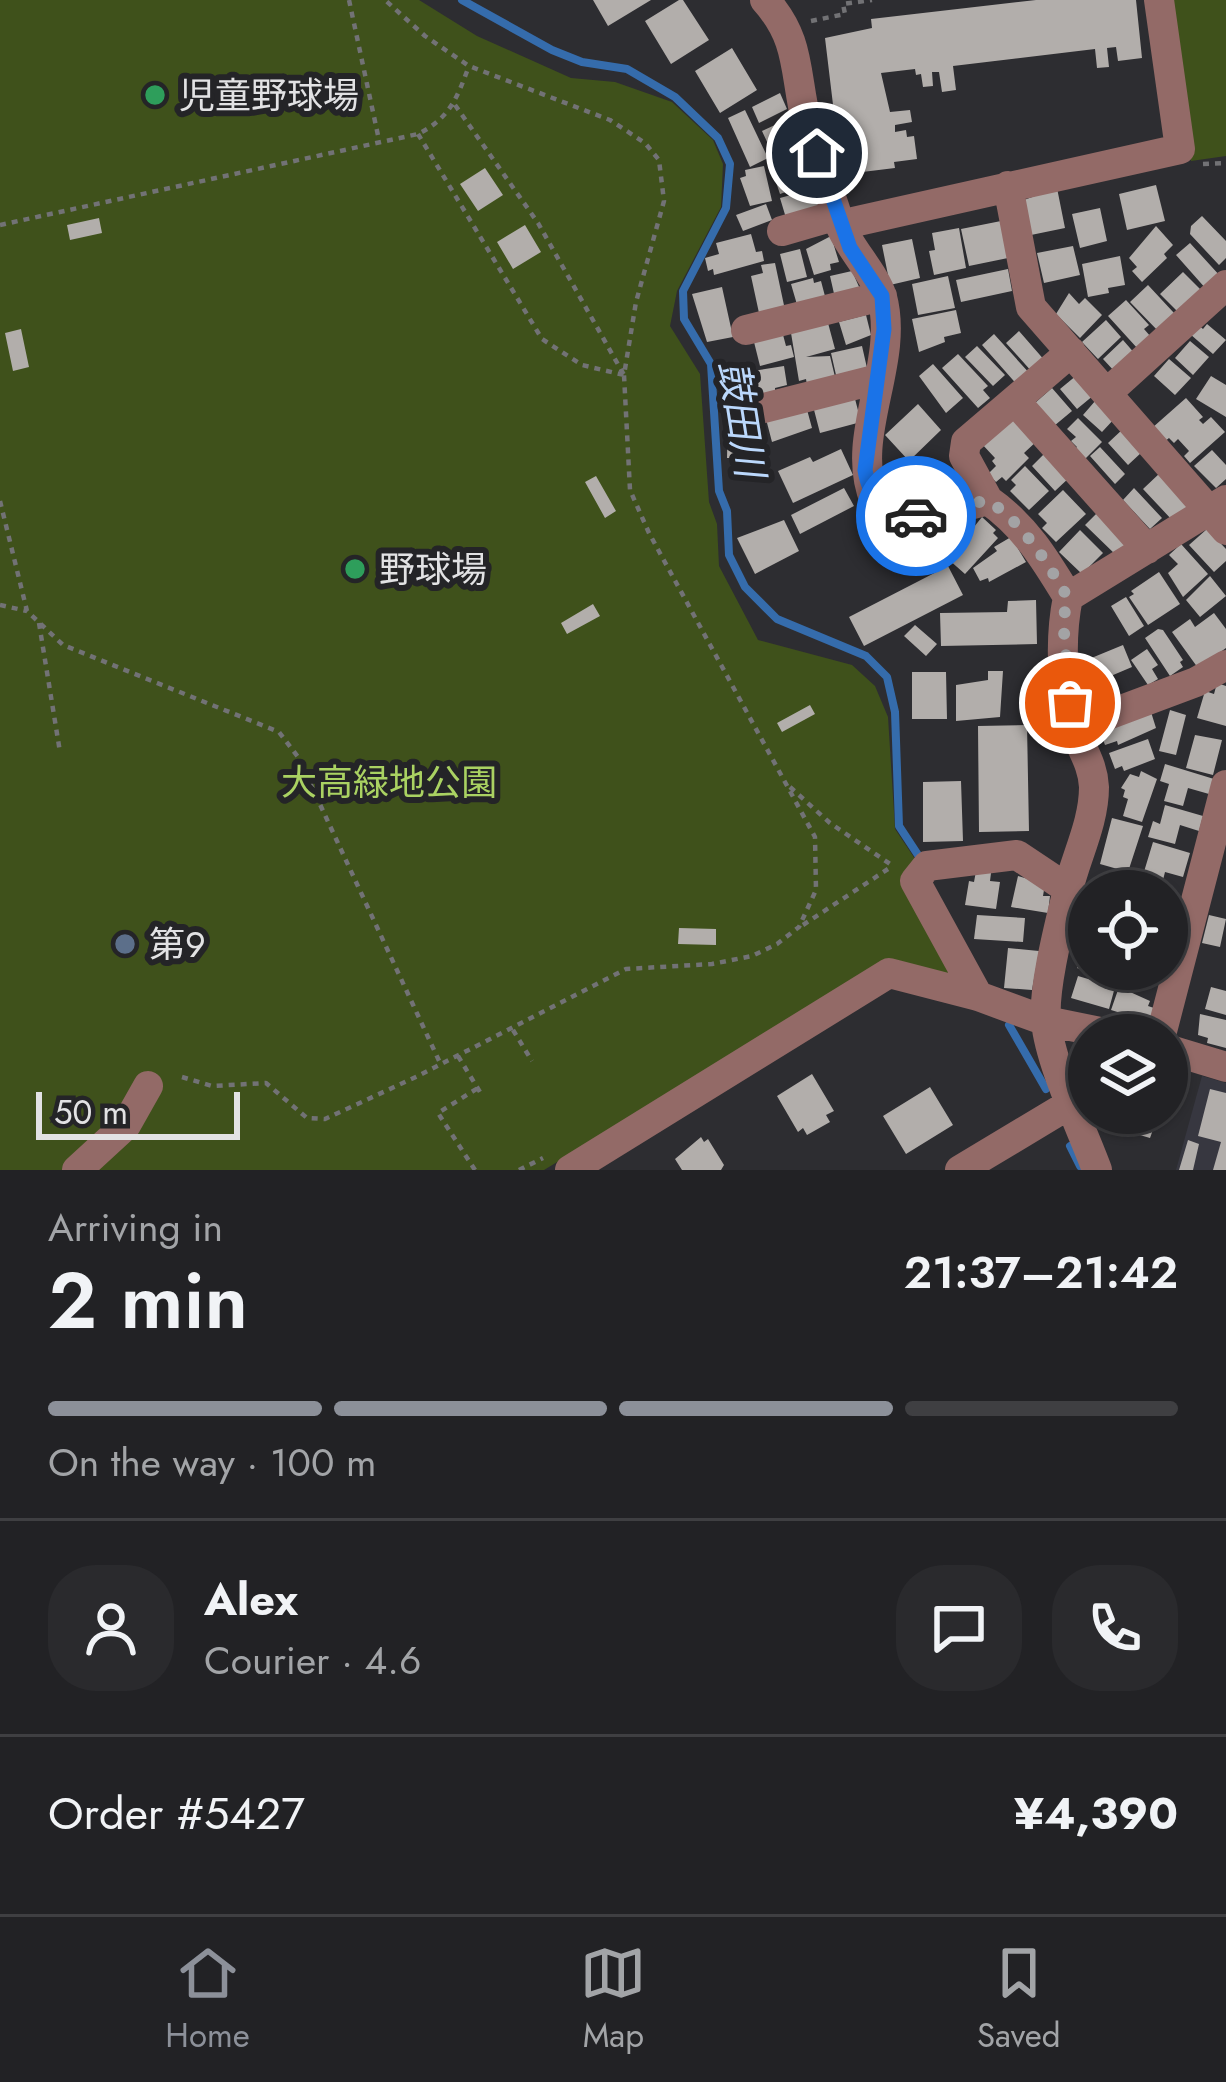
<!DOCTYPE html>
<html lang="en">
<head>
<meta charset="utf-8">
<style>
  :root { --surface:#222225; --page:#2a2a2d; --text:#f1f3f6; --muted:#a2a4a7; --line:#3f3f42; --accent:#8c9099 }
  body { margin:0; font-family:Jost,"Noto Sans JP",sans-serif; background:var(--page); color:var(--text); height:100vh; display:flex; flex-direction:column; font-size:45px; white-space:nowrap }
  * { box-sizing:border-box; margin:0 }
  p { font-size:39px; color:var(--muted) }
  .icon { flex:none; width:66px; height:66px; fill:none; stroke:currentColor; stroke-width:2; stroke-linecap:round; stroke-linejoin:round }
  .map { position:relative; height:1170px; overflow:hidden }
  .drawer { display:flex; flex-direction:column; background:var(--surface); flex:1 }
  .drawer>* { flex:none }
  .controls { position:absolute; left:1068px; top:870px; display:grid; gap:24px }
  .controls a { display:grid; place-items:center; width:120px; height:120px; border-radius:50%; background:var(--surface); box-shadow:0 3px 9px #0004,0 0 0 3px var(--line); font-size:60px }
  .scale { position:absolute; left:36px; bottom:30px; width:204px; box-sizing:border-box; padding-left:12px; border:6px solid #e2e2e4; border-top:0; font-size:33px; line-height:42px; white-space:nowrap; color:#e2e2e4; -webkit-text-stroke:9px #242427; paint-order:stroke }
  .pin { position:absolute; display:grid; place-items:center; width:102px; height:102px; color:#fff; margin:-51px; border:6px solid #fff; border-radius:50%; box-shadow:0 3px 12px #0007 }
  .courier { position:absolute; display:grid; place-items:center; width:120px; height:120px; margin:-60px; border:9px solid #1a73e8; border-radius:50%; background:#fff; color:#222; box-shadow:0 3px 15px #0007 }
  .summary em { font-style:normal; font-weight:600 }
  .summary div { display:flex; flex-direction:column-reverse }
  .summary { display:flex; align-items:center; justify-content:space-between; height:204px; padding:0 48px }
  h1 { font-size:78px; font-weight:600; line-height:90px }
  .bar { display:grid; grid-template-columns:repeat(4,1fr); gap:18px 12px; align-content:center; height:144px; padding:0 48px }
  .bar i { height:15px; border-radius:9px; background:var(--line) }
  .bar .current { background:var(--accent) }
  .bar p { grid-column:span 4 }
  .line { display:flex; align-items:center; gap:30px; padding:0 48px; border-top:3px solid var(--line) }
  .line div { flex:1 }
  .round { display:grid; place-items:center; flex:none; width:126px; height:126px; border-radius:48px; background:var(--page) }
  .tab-bar { display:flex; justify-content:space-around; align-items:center; height:168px; border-top:3px solid var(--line); background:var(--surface); font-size:33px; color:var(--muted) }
  .tab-bar a { display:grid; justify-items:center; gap:6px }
  .tab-bar .current { color:var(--accent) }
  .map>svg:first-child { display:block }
</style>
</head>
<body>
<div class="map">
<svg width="1226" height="1170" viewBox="0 0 1226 1170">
  <rect width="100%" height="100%" fill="#2d2d31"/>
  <!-- built -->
  <path fill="#373740" d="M1202,1076L1226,1083V1170H1176Z"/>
  <!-- green -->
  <path fill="#3f511b" d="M0,0H419L477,36L571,78L615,82L672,102L713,140L723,164L721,207L677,291L670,326L700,374L709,502L717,524L719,566L758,640L852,665L875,686L888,717L895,829L917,862L954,966L945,978L889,961L544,1170H0Z
    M1167,0H1226V156L1191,161Z"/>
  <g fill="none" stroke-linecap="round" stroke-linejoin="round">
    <!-- stream -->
    <path stroke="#356cac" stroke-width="8" d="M462,0L552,50L582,62L627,69L675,97L718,138L730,164L726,208L683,291L684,319L711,364L719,491L727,511L729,555L745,587L777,619L866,656L887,677L895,712L899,826L920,858
      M1009,1025L1046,1089
      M1070,1146L1080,1166"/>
  </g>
  <!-- building -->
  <path fill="#b2aeab" d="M593,0H651L608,26Z
    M679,0H683L709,40L671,64L645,21Z
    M1036,0H1136L1142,58L1118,61L1116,47L1107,48L1109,67L1097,68L1095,49L953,66L956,90L942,92L939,72H932L933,86L923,87L921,74L916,75L915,69L881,73L890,112L910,110L912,122L895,125V132L906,130L907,137L914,136L917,159L894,162L895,168L854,173L852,158L847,159L845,144H842L838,114L834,113L825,38L872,28L871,19Z
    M732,48L757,90L720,113L695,71Z
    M780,93L787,109L759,123L752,107Z
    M745,110L768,158L750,167L728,118Z
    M790,118L800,141L787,147L790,153L775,159L762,131Z
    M764,166L772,201L750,206L740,178L746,176L745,170Z
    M485,168L503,195L478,211L460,184Z
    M804,169L809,184L780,194L775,179Z
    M1156,185L1165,221L1127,230L1119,194Z
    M816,188L821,207L786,218L780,198Z
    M1057,188L1065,228L1031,235L1024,200Z
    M766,204L772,220L743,231L736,215Z
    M1100,208L1107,241L1080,248L1072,214Z
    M1202,216L1226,241V258L1219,265L1190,234L1191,226Z
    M99,218L102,233L70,240L67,225Z
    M1001,221L1008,258L969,266L961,229Z
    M525,225L541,252L513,269L497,242Z
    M1156,226L1173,245L1164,254L1167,258L1142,282L1132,271L1137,267L1129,258Z
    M959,228L966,268L934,275L929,251L935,250L932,233Z
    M751,234L756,252L762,251L764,261L714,275L713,269L708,271L705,258L719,254L716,243Z
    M831,236L839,262L830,264L831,270L814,275L806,249Z
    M912,239L920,278L890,285L882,245Z
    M1190,243L1221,277L1207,290L1176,255Z
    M1073,246L1080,275L1044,283L1037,253Z
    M800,249L807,277L787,282L780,254Z
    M1120,256L1125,285L1108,288L1109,293L1088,297L1082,264Z
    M775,263L785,310L759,313L751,276L763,273L761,265Z
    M1008,269L1012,291L961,302L956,280Z
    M852,271L860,289L835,298L830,276Z
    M1183,272L1200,289L1181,315L1160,294Z
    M948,276L955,308L918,315L912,284Z
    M813,278L814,283L821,281L826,300L798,308L791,284Z
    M1148,285L1174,313L1160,333L1130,302Z
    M722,287L733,337L707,342L692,294Z
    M1069,293L1079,304L1085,298L1102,315L1080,338L1056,314Z
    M1126,300L1149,325L1144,329L1151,337L1138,349L1108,316Z
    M956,310L961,333L944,337L945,342L919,352L912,319Z
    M866,315L871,335L846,345L839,322Z
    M1106,320L1121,337L1098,359L1082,342Z
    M828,323L835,349L806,357L830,356L835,377L807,385L806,379L799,381L791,333Z
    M1207,324L1226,340L1213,354L1190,334L1198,325L1203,329Z
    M21,329L29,367L13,371L5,333Z
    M782,331L786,346L791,345L794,357L760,366L753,338Z
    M1019,331L1046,362L1033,373L1006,343Z
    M994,334L1031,375L1019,387L982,345Z
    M1123,340L1136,355L1116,373L1103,359Z
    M1190,341L1209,357L1193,375L1175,358Z
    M862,346L867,368L836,375L831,353Z
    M977,346L1005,375L993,386L965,357Z
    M958,354L988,386L983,390L990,398L978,408L942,368Z
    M1169,359L1191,378L1175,395L1154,376Z
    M933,364L963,398L946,413L919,376Z
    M784,366L787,385L775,388V392L743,398L734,374Z
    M1077,375L1094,395L1077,409L1060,389Z
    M1211,376L1226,385V417L1196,399Z
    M1052,388L1072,411L1054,426L1035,403Z
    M854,395L861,422L820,433L813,406Z
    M1186,398L1203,417L1199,420L1203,424L1211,417L1225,432L1190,463L1184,456L1189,451L1178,439L1174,443L1169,438L1164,442L1152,428Z
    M1096,400L1115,418L1102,432L1083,415Z
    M918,404L941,430L909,461L885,435Z
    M806,406L812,428L772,442L766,419Z
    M728,416L757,418V464H738L739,458H727Z
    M1015,417L1038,440L1024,453L1029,458L1006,481L1002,477L996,482L988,474L996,466L992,461L995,458L981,443Z
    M1078,418L1102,442L1084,460L1074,450L1077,447L1071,441L1076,437L1067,429Z
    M1124,428L1142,452L1128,465L1108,443Z
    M1100,447L1125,474L1115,484L1090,456Z
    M841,449L853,475L793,503L778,471L810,457L813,462Z
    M1212,450L1226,465V479L1216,488L1194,466Z
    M1046,452L1071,476L1055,491L1032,466Z
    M925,461L941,484L915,502L907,501L903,496L900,498L891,485Z
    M1025,466L1049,491L1029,510L1010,491L1016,485L1011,480Z
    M1161,472L1191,504L1173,521L1143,489Z
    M596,476L616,511L605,518L585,482Z
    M844,488L854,506L800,534L791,515Z
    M1134,488L1162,518L1150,529L1123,500Z
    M1063,490L1086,514L1056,542L1042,528L1047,523L1038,514Z
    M1099,511L1127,546L1117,556L1085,525Z
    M982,517L996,530L993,533L998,538L965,574L948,559Z
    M784,520L799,551L755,574L737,538Z
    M884,523L928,554L913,574L870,544Z
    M942,524L957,535L942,557L910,535L916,526L932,537Z
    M1207,529L1226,549V561L1214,572L1189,545Z
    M1080,530L1103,553L1082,574L1059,552Z
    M1011,537L1026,562L989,582L988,578L980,581L973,568L997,551L994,547Z
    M1181,544L1208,574L1183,597L1168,573L1178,564L1169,555Z
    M948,566L963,595L864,646L849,617Z
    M1159,572L1180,604L1148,625L1129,597L1134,594L1131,591Z
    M1210,576L1226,596L1200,617L1186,600Z
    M1126,597L1144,626L1129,636L1111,606Z
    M1036,600L1037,644L941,646L940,613L1007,612L1008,601Z
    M593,604L600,616L567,634L561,623Z
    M1214,613L1226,629V648L1198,668L1172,632L1190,619L1195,627Z
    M915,625L937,644L926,656L904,636Z
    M1158,629L1163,630L1183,660L1180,662L1183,667L1170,676L1145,638Z
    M1123,645L1132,667L1099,681L1089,659Z
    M1147,649L1158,665L1152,669L1158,679L1148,685L1131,660Z
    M988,671H1003L1000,717L956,721V685L988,680Z
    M912,672H946L947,719H912Z
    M1217,683L1226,686V726L1197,718L1205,691L1214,694Z
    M810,705L815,714L782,732L777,723Z
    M1170,710L1186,715L1176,755L1159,751Z
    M1151,712L1156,728L1118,745L1117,741L1105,745L1099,729Z
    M1027,725L1029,831L979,832L978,726Z
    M1195,735L1222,740L1213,775L1186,768Z
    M1148,739L1155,759L1124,771L1122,766L1115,769L1109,753Z
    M1165,764L1214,779L1209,794L1188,788L1183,806L1164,801L1169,784L1160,781Z
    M1141,771L1157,779L1142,822L1123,816L1128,799L1123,797L1125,790L1121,788L1130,774L1139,777Z
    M961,781L963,841L923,842V782Z
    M1165,805L1203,816L1199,831L1180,825L1175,844L1148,837L1153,821L1160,824Z
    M1112,818L1143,826L1128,872L1100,864Z
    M1153,842L1190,853L1183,877L1165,872L1163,880L1143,875Z
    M976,871L991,873L990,881L1000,882L996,909L965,905L969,881L974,882Z
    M1018,876L1045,884L1043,896H1050L1048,913L1011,907Z
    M977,915L1025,918L1023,942L974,939Z
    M1209,915L1226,919L1220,947L1202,943Z
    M679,928L716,929V945L678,944Z
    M1008,948L1039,951L1032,990L1004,988Z
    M1084,948L1089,949V969H1115L1111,981L1077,968Z
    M1119,969H1159L1155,985L1137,979L1134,987L1115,981Z
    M1078,976L1115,987L1109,1009L1071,998Z
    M1119,987L1150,1001L1148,1006L1154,1008L1150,1022L1111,1010Z
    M1211,987L1226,991V1015L1205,1009Z
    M1200,1014L1226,1020V1048L1207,1043L1208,1038L1198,1035Z
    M812,1074L834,1111L826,1115L830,1122L807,1135L803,1128L798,1132L777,1096Z
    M930,1087L953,1125L906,1154L883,1116Z
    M1210,1089L1226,1093V1170H1213L1221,1142L1198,1136Z
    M1132,1113H1159L1150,1138L1126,1131Z
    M701,1137L704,1142L708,1139L724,1165L721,1170H682L675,1159Z
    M1188,1140L1199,1144L1193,1170H1179Z"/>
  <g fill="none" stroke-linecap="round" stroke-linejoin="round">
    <!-- path -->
    <path stroke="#727275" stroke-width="4.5" stroke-dasharray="6 6" stroke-linecap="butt" d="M349,0L379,140
      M811,21L845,14L843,4L872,0
      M455,105L538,223L624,375
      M418,134L542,339L582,365L624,375
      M1203,164L1226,163
      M0,225L418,134C450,118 457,98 469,66
      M0,501L27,611L63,645L279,732L298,757L441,1065
      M0,605L27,611
      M39,623L60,752
      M790,787L830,823L890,864
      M803,925L888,869
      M513,1030L532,1061
      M458,1056L480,1092
      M182,1077L212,1086L266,1083L307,1118L325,1119L418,1076L626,969L712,964L752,956L777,944L799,927L816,890L815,837L649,533L630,490L624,375L636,302L664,201L659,160L645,143L610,120L469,66L425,36L385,0
      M475,1170L438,1113L478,1088
      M519,1170L543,1158"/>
    <!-- minor -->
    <path stroke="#936a67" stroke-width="30" d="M765,0C802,41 794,75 807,124C816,158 830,191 840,225L1180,149L1159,0
      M1008,186L1031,307L1226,530
      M840,225C850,249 875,274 882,297C900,364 848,437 875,501C914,524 947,511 988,500C1025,526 1045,559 1068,597C1060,636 1061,688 1073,726C1080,747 1093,763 1094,787C1094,824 1075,858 1067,894C1059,927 1043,989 1046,1021C1050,1064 1082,1129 1097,1170
      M782,231L837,215
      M746,330L882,296
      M1107,393L1226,285
      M1015,401L1147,549
      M764,408L878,379
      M988,500L964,456L966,442L1071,352
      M1068,597L1226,500
      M1073,728L1196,682L1226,665
      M978,996L915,881L927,866L1017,855L1068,889
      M1161,1035L1226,785
      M1167,1049L1226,1067
      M77,1170L126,1125L148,1086
      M570,1170L889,973L978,996L1046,1021L1115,1035
      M960,1170L1070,1104"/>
  </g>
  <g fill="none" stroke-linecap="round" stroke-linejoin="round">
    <!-- done -->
    <path stroke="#a3a3a5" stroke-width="12" stroke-dasharray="0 21.6" d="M916,516L988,500C1025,526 1045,559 1068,598L1063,620L1070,703"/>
    <!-- route -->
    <path stroke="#1a73e8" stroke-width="15" d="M817,153L850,248L882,296L884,329L865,470C870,501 886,512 916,516"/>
  </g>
  <!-- markers -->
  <g fill="#2e9e5b" stroke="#242427" stroke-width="4.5">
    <circle cx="155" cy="95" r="12"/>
    <circle cx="355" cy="569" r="12"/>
  </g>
  <circle fill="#5c6f8a" stroke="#242427" stroke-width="4.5" cx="125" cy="944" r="12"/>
  <g text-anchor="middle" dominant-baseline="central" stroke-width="12" stroke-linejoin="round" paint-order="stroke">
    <!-- poi labels -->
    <g font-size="36" fill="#e2e2e4" stroke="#242427" text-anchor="start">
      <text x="179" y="95">児童野球場</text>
      <text x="379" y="569">野球場</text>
      <text x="149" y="944">第9</text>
    </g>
    <!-- park labels -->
    <g font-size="36" fill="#aad262" stroke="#242427">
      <text x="389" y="782">大高緑地公園</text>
    </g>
    <!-- water labels -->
    <g font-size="39" font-style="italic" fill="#bbd8fc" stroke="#242427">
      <text transform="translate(742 419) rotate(81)">鼓田川</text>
    </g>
  </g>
</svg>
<div class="controls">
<a><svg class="icon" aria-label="locate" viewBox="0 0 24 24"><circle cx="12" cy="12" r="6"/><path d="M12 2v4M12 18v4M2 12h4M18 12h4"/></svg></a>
<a><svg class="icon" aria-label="layers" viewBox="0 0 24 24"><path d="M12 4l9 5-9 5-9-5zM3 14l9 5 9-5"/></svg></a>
</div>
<div class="scale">50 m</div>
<div class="pin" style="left:1070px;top:703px;background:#ea580c"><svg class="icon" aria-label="bag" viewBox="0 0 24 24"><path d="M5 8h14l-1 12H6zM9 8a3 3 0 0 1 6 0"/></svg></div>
<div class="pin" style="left:817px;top:153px;background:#1f2937"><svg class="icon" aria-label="home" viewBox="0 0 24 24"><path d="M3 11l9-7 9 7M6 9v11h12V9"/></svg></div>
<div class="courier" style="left:916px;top:516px"><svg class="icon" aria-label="car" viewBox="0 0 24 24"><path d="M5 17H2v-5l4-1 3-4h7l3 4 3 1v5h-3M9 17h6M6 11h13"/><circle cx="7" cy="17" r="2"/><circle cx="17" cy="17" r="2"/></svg></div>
</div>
<section class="drawer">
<div class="summary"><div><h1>2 min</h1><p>Arriving in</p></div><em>21:37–21:42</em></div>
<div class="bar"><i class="current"></i><i class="current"></i><i class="current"></i><i></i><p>On the way · 100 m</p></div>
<div class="line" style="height:216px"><a class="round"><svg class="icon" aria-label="person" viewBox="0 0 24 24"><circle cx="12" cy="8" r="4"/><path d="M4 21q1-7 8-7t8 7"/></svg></a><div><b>Alex</b><p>Courier · 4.6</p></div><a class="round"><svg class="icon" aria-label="chat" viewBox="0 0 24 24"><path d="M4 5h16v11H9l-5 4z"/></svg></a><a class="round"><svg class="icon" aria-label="phone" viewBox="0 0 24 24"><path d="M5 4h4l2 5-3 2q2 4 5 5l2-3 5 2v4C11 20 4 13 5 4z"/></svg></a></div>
<div class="line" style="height:156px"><div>Order #5427</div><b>¥4,390</b></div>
</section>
<nav class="tab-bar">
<a class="current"><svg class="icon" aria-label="home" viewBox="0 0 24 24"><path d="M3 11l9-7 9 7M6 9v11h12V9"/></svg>Home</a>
<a><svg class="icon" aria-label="map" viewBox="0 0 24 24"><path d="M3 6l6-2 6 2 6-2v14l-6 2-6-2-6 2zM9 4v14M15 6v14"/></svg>Map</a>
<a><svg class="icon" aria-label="saved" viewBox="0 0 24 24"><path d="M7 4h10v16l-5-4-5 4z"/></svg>Saved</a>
</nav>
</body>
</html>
